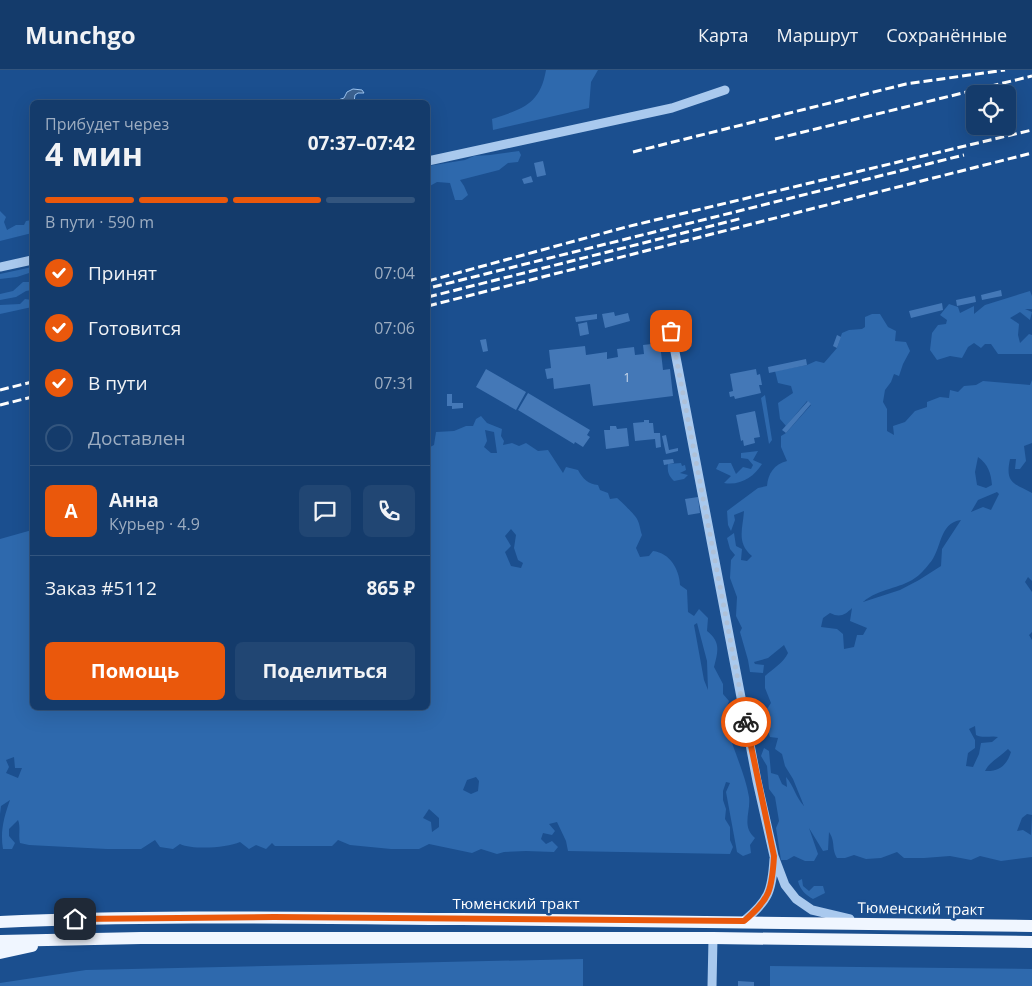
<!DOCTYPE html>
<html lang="ru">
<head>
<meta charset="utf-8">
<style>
  :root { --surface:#143b6b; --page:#214673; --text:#f1f3f6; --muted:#9dadc1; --line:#33557e; --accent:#ea580c }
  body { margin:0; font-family:"Open Sans",sans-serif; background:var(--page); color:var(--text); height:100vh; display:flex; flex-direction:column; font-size:19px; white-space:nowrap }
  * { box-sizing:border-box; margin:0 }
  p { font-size:16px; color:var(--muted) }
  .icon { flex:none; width:28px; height:28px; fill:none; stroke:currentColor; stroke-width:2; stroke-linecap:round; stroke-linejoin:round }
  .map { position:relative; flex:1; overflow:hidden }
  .sheet { position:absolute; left:30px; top:30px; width:400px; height:610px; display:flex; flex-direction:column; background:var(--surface); border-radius:8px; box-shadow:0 5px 20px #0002,0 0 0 1px var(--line) }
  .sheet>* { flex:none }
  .fabs { position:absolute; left:966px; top:15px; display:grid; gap:10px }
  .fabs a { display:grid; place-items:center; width:50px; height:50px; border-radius:8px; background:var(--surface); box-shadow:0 5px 20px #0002,0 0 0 1px var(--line); font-size:25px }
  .pin { position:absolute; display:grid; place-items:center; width:42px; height:42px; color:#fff; margin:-21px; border-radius:10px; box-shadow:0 2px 8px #0006 }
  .courier { position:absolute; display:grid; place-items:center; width:50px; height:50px; margin:-25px; border:4px solid #ea580c; border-radius:50%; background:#fff; color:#222; box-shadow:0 1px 6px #0007 }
  .summary em { font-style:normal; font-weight:700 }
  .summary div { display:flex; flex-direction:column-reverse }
  .summary { display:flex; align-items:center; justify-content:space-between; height:85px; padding:0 15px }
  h1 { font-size:32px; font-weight:700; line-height:38px }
  .bar { display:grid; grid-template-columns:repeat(4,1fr); gap:8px 5px; align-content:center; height:60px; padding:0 15px }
  .bar i { height:6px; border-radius:4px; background:var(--line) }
  .bar .on { background:var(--accent) }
  .bar p { grid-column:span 4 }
  .line { display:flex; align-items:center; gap:12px; padding:0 15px; border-top:1px solid var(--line) }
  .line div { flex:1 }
  .round { display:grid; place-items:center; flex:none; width:52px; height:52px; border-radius:8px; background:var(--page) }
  ol { padding:0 15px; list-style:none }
  li { display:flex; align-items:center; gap:15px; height:55px }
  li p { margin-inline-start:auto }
  li .icon { padding:5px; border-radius:50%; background:var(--accent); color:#fff; stroke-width:4 }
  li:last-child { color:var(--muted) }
  li i { width:28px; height:28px; border:2px solid var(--line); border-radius:50% }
  .cta { display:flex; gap:10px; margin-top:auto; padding:10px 15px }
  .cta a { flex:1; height:58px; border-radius:8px; background:var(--accent); color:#fff; font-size:20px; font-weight:700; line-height:58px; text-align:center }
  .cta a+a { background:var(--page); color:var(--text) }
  header { display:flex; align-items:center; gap:30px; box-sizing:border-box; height:70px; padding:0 25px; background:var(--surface); border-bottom:1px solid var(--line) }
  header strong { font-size:24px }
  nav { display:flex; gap:28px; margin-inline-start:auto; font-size:18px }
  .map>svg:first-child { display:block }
</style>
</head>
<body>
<header>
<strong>Munchgo</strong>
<nav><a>Карта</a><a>Маршрут</a><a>Сохранённые</a></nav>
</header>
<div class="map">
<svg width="1032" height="916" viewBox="0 0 1032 916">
  <rect width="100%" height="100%" fill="#1b4f8f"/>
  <!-- green -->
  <path fill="#2e69ad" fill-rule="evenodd" d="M546,0H598L591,12L589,38L493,60L492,49C522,39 540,35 546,0Z
    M519,81L521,85L518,92L508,93L499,100L460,110L464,116L468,125L462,130H455L450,113L437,112L428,117V96L465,90L474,86L490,85Z
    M0,141L6,147L4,152L7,160L16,155H24L26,151L32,150V163L0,171Z
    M32,197V202L17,207L0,209V204Z
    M23,212H32V220L26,221L16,227L0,230V224L13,221Z
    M1030,221L1032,226V239H1025L1032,242L1030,250L1020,242L1010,248L1019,254L1018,265L1020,273L1029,264L1032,265V284H998L991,274H985L981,278L974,273L968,277L962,288L950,286L937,290L930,280L932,263L938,255L946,254L947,250L940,245L949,234L958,237L960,243L974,236V244L985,235Z
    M25,229L32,230V237L0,244V235L20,234Z
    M872,244H880L888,257L896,261L895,271L906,272L910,281L903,294L899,306L894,304L891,312L885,320L883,332L887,339V361L894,365L893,356L905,352L915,341L927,337V332L940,327L949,328L950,320L958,322L964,316L976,315L983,311L1030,315L1032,310V373L1024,376L1026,391L1020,399H1015L1016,389H1010C1005,413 1013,413 1032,423V511L1028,507L1025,512L1032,522V562L1029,565L1032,570V787L1001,791L980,786L971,790L950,786L924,788H904L897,782L881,788L866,789L854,785L845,788H837C831,777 836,773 829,762L828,780L823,781L809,758L818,784L814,791H805L794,786L787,790H781L776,758L779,751L775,727L769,719L767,696L761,686L764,678L769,681L771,703L778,705L782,714L787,717L786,707C794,716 796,728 804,736L793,709L785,696L782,684L775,679L778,668L770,667L766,655L770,646L767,639L771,633L765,618V606C773,599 784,592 788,583L784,575L768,588L754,592L755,594L764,595L763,603L750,602L748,590L740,562L742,558L736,546L737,527L730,508L731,490L735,485L730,479L727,468L734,463L736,476L742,479L741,490L747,491L752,486C736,473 743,458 744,441L734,445L735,450L731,461L728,455L727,441L758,418L767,416C768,404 774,394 787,391L781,377V366L786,363L811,335L807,331L786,356L780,349L778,333L793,323L791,316L778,313L775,301L807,295L816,291L824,293L837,278L842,263L849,260L862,259L865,257V247ZM978,387C988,394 991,403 992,415L986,418L977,415L975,402ZM997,422L999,424L991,440L983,437L971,442L978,430ZM961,450L942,479L941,496L919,510L900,520L863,532C879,518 900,519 915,508C920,505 925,499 929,494C942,481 938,453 961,450ZM852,538L850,551L867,558L863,565H857L854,577L844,579L843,564L837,559L821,557L823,548L830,543C840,548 845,545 852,538ZM975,656L976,665C984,669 991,665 998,667L992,672L981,673L979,684L973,697L966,696L968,683L975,678V670L969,659ZM1008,679L1011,682C1007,695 999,702 985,701C990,691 1000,687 1008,679ZM1027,744L1032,745L1031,765L1023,760L1017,761L1022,748Z
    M765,325L772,370L769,374L761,328Z
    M481,346L487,353L502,359L501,366L504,371L503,375L512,373L519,376L526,373L538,381L548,380L563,403L566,397L578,400C583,409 588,414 598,415L600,420L608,423L610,429L617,428C621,431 636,446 637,449C640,454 640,460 642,465L636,478L640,487L649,486L653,481C670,483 679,499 680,515L687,520L688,542L694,546L699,539L708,548L707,561C721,572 718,581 714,597L723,614V624L729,631L726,639L730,643L727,659L735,665L732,673C738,690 746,709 749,727C751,742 741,756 755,768L750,775L751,783L743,786L737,782L726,722L730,713L726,712L723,721V730L726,739L725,749L730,757V770L733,777L730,784L568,781L566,771L557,752L549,754L555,761L552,765L543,763L541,769L546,774L552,771L558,777L554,782L526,781L504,782L497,784L481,779L472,783L429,774L419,779H391L350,775L338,770L332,776H275L272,773L266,779L256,775L249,779L240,772C227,778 193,780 180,774L173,779L160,777L155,770L141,779H107L29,775L20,773C18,765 21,757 18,750L9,759V766L15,773L12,779H3C0,761 4,747 10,730L1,736L0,744V469L32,460V638H428V378L434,375L436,362L454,361L466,356H473L476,349ZM485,360L494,362L497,383H491L484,377L487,371ZM511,459L516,465L514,478L518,490L523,493L521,498L511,496L505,482L511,476L505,466ZM697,553L707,591L708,620L704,610L694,555ZM14,687L15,698H22L18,708L6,703L9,697L6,690ZM476,707L479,711L478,721L471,724L463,720L467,710ZM429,739L439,748V757L432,762L431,752L423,748Z
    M758,381L753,390L762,394C754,407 740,416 724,413L731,406L716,399L719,393H731L736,404L743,397L751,399L753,395L748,389L741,388V383Z
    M681,393L682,396L685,395L686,400L680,403L688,405L684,409L674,411C669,406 667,402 668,394Z
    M802,809L803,816L809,821L814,816H823L825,823L813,829C806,825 800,820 798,811Z
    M583,889V916H0V913L86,900Z
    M770,896L1032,899V916H770Z"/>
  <!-- water -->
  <path fill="#3c6290" stroke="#9cc4f0" d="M353,19L362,20L364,23H358L355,25L354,32H336L338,30L344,28L347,22Z"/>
  <!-- building -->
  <path fill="#4478b7" d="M543,91L546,105L537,107L534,93Z
    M531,106L533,112L524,114L522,109Z
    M1001,220L1002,226L982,230L981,225Z
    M975,226L976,232L957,236L956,230Z
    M942,233L943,240L911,248L909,241Z
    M614,242L615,246L628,243L630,251L605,258L602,244Z
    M597,244V249L576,252L575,247Z
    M587,252L589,264L580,266L578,254Z
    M837,265L841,267L837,278L833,276Z
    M486,269L488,281L483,282L480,270Z
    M660,273L663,300L670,299L673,326L593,336L590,314L554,319L553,308L547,309L545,299L551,298L549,280L585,276L586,285L607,282V289L618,287L617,279L634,277L635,285L644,284L643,275Z
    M806,289L807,295L769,303L768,297Z
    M486,299L526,322L516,340L476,317Z
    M756,299L757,305L760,304L762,315H759L761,323L735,329L734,326L730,327L729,322L733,321L730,304Z
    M528,323L590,360L587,365L590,367L583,377L575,372L574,374L518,340Z
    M447,324H452V333H463V338L452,339V336H447Z
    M808,331L811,334L786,363L782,360Z
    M755,341L760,367L754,368L755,373L744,376L743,370L741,371L736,345Z
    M644,350H649V353H653L654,363H660L661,377L656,378L655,369L635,371L633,353L644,352Z
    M610,356H616L617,359L627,358L629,376L606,379L604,360H610Z
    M666,365L669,380L678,378V381L666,384L662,366Z
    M673,389L674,393L664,395L663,390Z
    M698,427L700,443L688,445L685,429Z
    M738,911L754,912V916H738Z"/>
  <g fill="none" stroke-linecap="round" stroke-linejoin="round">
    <!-- minor -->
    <path stroke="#a9c9ee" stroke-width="9" d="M428,91L672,38L725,20
      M0,197L32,190
      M671,261L757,711L774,786L785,815L796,829L812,840L850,849
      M744,851C769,830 772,821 774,789
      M712,916L713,868"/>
    <!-- major -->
    <path stroke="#f0f6ff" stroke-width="12" d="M0,852C154,845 308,848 462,849C652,851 842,853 1032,856
      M0,871L141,868H713L1032,872
      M0,883L32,876"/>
    <!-- rail -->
    <path stroke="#fff" stroke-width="3" stroke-dasharray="9 4" stroke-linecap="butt" d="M775,69L1032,6
      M633,82L906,14L1005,0
      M428,211L626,157L1032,60
      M433,217L964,85
      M428,227L743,148
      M428,236L1032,83
      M0,320L32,312
      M0,335L32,327"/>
  </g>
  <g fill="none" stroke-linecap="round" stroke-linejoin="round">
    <!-- done -->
    <path stroke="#afc1d8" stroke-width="5" stroke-dasharray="0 9" d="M671,261L746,652"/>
    <!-- route -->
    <path stroke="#ea580c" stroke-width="6" d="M75,849L274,847L744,851C770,829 772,820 774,786L746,652"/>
  </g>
  <g text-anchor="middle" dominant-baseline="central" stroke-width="5" stroke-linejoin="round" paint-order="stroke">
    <!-- number labels -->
    <g font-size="12" fill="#d0dded">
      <text x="627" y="307">1</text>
    </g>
    <!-- street labels -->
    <g font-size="15" fill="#fff" stroke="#1b4f8f">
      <text x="516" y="833">Тюменский тракт</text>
      <text transform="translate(921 838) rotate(1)">Тюменский тракт</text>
    </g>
  </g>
</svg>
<div class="fabs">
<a><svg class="icon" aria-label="locate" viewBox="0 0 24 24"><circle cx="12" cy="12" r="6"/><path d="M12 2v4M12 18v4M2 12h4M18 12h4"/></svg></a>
</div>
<div class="pin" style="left:671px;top:261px;background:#ea580c"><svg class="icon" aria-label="bag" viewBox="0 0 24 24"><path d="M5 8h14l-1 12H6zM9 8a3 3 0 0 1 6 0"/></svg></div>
<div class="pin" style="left:75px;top:849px;background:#1f2937"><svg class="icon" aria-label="home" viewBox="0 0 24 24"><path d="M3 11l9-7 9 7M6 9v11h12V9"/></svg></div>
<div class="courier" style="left:746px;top:652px"><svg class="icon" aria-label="bike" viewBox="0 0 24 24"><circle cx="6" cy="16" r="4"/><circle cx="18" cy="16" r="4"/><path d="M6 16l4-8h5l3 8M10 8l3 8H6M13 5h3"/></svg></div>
<section class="sheet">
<div class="summary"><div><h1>4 мин</h1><p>Прибудет через</p></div><em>07:37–07:42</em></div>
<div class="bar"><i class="on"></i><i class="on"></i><i class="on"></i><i></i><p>В пути · 590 m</p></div>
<ol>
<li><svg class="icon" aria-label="check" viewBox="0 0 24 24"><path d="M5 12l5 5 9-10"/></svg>Принят<p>07:04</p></li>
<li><svg class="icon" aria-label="check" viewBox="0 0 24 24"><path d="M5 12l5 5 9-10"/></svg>Готовится<p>07:06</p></li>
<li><svg class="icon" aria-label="check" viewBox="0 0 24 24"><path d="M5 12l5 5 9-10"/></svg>В пути<p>07:31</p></li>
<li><i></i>Доставлен</li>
</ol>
<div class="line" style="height:90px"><b class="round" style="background:var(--accent);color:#fff">А</b><div><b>Анна</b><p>Курьер · 4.9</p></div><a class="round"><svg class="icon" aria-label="chat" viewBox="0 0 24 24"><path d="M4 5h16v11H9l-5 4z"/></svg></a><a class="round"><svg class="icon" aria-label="phone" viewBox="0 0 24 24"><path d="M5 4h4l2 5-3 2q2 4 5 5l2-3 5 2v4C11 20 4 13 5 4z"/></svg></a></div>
<div class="line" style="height:65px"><div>Заказ #5112</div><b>865 ₽</b></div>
<div class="cta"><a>Помощь</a><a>Поделиться</a></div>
</section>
</div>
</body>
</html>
